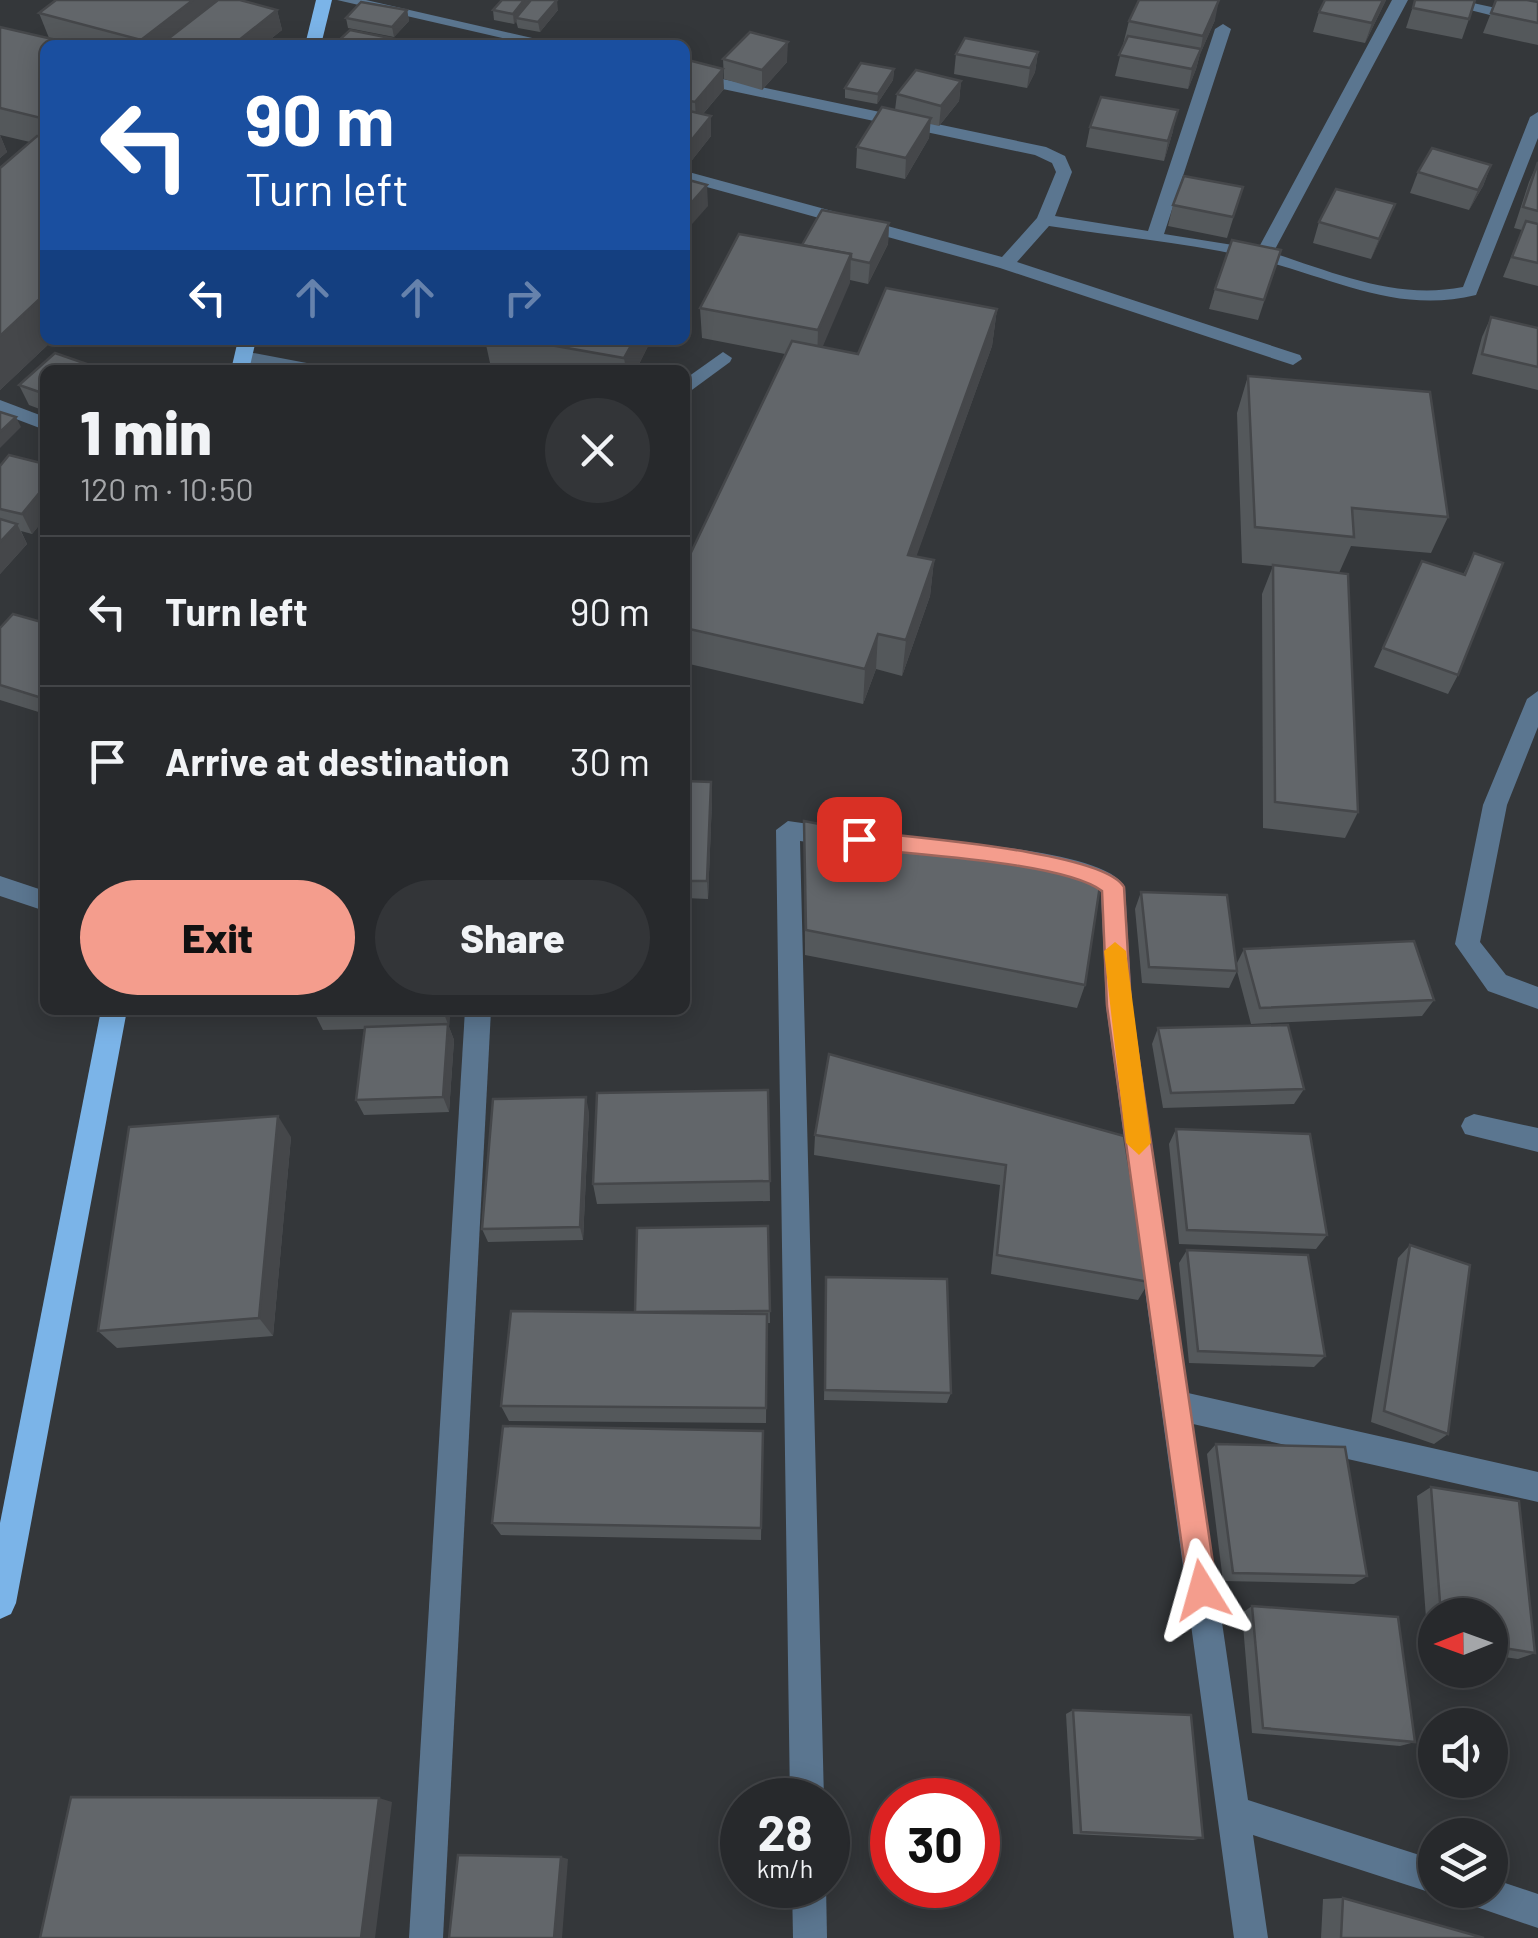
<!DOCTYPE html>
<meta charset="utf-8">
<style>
:root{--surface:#27292c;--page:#333538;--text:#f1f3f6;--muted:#a4a6a9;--line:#434548;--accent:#f49d8d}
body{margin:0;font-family:Barlow,sans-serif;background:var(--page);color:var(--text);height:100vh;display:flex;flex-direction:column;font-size:38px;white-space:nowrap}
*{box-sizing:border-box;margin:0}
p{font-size:32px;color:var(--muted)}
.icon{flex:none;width:55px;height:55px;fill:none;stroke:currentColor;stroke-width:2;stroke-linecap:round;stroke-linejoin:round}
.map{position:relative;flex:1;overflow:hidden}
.panel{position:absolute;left:40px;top:365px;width:650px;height:650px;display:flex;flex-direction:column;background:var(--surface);border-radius:15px;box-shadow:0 5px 25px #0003,0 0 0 2px var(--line)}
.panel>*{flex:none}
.hud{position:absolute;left:40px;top:40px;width:650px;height:305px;border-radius:15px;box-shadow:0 5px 25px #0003,0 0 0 2px var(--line);background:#1a4fa0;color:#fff;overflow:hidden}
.needle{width:65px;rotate:269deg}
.buttons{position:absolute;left:1418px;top:1598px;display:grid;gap:20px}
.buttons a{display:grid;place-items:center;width:90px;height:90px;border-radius:50%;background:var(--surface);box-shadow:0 5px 25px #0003,0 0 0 2px var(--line);font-size:50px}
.speed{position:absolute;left:720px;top:1778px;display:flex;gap:20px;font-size:50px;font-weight:700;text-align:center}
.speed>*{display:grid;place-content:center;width:130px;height:130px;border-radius:50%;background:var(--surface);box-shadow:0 5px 25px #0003,0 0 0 2px var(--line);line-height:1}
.speed small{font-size:25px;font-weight:400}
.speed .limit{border:15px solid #d22;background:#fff;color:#111}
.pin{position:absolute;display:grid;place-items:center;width:85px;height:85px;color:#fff;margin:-42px;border-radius:20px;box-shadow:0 5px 15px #0006}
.me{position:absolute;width:110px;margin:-55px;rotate:352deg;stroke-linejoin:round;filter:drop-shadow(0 0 8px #0008)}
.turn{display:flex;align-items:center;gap:35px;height:210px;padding:0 40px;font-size:45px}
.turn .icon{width:130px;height:130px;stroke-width:2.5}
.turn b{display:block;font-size:70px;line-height:85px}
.lanes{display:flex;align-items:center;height:95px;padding:0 40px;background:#0003;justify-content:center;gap:50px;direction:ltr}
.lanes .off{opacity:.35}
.round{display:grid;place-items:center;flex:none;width:105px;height:105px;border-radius:52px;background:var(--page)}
.summary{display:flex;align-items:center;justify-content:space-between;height:170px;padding:0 40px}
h1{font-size:60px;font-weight:800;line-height:75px}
.primary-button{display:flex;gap:20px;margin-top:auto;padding:20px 40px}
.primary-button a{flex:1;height:115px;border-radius:60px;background:var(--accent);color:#111;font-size:40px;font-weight:800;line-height:115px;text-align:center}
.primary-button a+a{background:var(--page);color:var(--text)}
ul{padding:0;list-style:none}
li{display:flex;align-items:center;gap:30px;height:150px;padding:0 40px;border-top:2px solid var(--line)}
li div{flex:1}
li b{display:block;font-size:38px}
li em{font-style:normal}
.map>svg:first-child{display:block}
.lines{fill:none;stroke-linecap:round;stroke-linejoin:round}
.minor{fill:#5b7690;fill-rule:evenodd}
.major{fill:#7bb4e8;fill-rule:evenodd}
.wall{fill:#54585b}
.shaded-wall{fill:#45474a}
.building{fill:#62666a;stroke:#45474a;stroke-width:2.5}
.route{fill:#f49d8d;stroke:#9f665c;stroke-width:2.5}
.slow{fill:#f59e0b}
</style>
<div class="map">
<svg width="1538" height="1938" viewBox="0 0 1538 1938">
<rect width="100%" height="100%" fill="#34373a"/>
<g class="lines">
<g class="minor">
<polygon points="337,0 366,0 563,45 533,45"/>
<path d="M1392 0H1408L1273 253C1335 273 1396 300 1463 287L1530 117 1538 112V138L1476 295C1398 314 1335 279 1261 260 1192 243 1119 237 1049 226L1017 262 1300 355 1302 359 1293 365 1000 268 685 181V171L1002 257 1037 218 1056 172 1052 163 1035 155 685 81V71L1046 147 1065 156 1072 172 1055 216 1148 231 1215 29 1223 24 1231 29 1164 234 1258 249Z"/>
<polygon points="1430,0 1459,0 1538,17 1538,27"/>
<polygon points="243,351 312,364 321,370 280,370 236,361 236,353"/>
<polygon points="723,352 732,358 730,362 685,395 685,379"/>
<polygon points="0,400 45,417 45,430 0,413"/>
<polygon points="1538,691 1538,727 1507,805 1480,942 1506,975 1538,987 1538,1009 1488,991 1455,944 1483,805 1527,699"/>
<polygon points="788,821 837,828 849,837 837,846 800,841 824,1800 790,1800 776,830"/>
<path d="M936 839C974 845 1108 853 1125 887L1132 1006 1188 1393 1538 1472V1502L1193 1424 1248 1800 1435 1860V1890H1445L1435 1894 1253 1835 1268 1938H1234L1106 1006 1101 892 1077 880 928 856 924 849Z"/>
<polygon points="0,876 45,891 45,911 0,896"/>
<polygon points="465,1010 491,1010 443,1938 409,1938"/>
<polygon points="1474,1114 1538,1128 1538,1152 1465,1134 1461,1126 1465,1118"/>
<polygon points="1490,1878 1538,1894 1538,1928 1462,1902 1457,1890 1490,1890"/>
<polygon points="792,1885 826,1885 827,1938 793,1938"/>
</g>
<g class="major">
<polygon points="316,0 332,0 321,45 305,45"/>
<polygon points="238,340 256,340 249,370 231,370"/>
<polygon points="101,1010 127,1010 16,1603 11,1614 0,1619 0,1523"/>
</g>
</g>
<g class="wall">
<polygon points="1386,0 1365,43 1313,32 1319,12"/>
<polygon points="1415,0 1469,19 1462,39 1406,28"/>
<polygon points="1496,0 1538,0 1538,45 1483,33"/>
<polygon points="277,10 282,30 263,45 45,45 45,340 53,340 0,390 0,167 30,142 0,135 7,152 0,158 0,27 49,38 39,13"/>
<polygon points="407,10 409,21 394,37 348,28 346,18"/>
<polygon points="493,10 558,10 540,32 518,28 516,21 514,24 494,20"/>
<polygon points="1215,20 1200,54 1196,69 1188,89 1115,76 1129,21"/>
<polygon points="1038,52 1035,72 1027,88 954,74 956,54"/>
<polygon points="723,59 787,62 762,90 724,79"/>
<polygon points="685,64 724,89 703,114 711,136 685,169"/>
<polygon points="894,69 893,80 877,104 845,98 845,88"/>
<polygon points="961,81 959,101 939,126 930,124 929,138 905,179 856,168 857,147 895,110 897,94"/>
<polygon points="1090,127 1173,131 1164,161 1086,147"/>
<polygon points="1538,162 1538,286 1503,277 1522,230 1514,228 1529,182"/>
<polygon points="1491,165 1483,186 1469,210 1410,193 1418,172"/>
<polygon points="1243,187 1227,238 1168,226 1173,205"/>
<polygon points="1395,204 1371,259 1313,243 1319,222"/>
<polygon points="889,223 888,244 868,284 850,280 822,347 858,354 997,309 992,346 916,556 934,560 930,596 902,676 876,669 863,704 685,663 685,565 785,354 702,338 700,308 802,245"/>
<polygon points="1281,250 1258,320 1209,309 1215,289"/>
<polygon points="1491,317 1538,328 1538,390 1472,374 1482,337"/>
<polygon points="177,340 200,340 195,345"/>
<polygon points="485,340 651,340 636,370 529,370 490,363"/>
<polygon points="45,370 45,411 29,405 19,385"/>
<polygon points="1248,376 1448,517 1431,553 1351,546 1339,573 1358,812 1345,838 1263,828 1262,594 1273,566 1242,563 1237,413"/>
<polygon points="45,464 45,518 32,534 21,531 27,544 0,574 0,466"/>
<polygon points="1474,553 1458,675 1448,694 1374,667 1422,561 1463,575"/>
<polygon points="45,623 45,714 0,700 0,628"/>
<polygon points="685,781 711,782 712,800 708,899 685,898"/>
<polygon points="804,821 1085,985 1077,1008 805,955"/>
<polygon points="1141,892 1236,965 1244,949 1434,1000 1422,1016 1251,1024 1237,971 1229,988 1142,983 1135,909"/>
<polygon points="450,1010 449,1027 454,1040 449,1112 364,1115 356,1100 365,1029 323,1030 315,1014"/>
<polygon points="1158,1028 1304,1089 1294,1104 1163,1108 1152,1044"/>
<polygon points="768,1090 770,1201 597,1204 593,1184"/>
<polygon points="589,1112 583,1240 488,1242 482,1229"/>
<polygon points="1176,1129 1327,1235 1316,1249 1179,1244 1169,1144"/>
<polygon points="815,1135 1124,1136 1149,1282 1138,1300 991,1274 1000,1185 814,1155"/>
<polygon points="291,1137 273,1336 117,1348 98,1331"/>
<polygon points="768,1226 770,1323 767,1323 766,1423 509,1421 501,1406 635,1312"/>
<polygon points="1410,1245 1448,1434 1434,1444 1371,1422 1398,1258"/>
<polygon points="1187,1250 1325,1356 1314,1367 1189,1363 1179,1263"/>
<polygon points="826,1277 951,1393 947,1403 824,1400"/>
<polygon points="763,1431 761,1540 501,1535 492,1523"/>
<polygon points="1216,1444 1367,1576 1354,1584 1223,1581 1207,1454"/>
<polygon points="1431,1487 1535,1653 1518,1659 1490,1655 1490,1615 1435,1615 1435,1646 1428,1645 1417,1496"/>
<polygon points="1252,1606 1415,1742 1400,1746 1252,1733 1242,1613"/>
<polygon points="1073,1710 1203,1838 1193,1840 1073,1834 1066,1714"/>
<polygon points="1343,1898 1484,1938 1321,1938 1323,1899"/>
</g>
<g class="shaded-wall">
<polygon points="193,0 219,0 182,45 143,45 141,40"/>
<polygon points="524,0 531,0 516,18 517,21 514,24 513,14"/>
<polygon points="557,0 558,10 540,32 538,22"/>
<polygon points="1219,0 1215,20 1200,54 1196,69 1188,89 1192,69 1200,52 1203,36"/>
<polygon points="1383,0 1386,0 1365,43 1372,23"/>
<polygon points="277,10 282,30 263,45 233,45"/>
<polygon points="407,10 409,21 394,37 392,27"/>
<polygon points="788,42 787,62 762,90 762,70"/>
<polygon points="1038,52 1035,72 1027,88 1030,68"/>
<polygon points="723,69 724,89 696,122 695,102"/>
<polygon points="894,69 893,80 877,104 878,94"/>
<polygon points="961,81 959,101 939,126 941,106"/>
<polygon points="1178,110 1173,131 1164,161 1168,141"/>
<polygon points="711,116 711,136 685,169 685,148"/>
<polygon points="931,118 929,138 905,179 906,158"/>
<polygon points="0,135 7,152 0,158"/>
<polygon points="1491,165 1483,186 1469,210 1478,190"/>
<polygon points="707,185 708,206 685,232 685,210"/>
<polygon points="1395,204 1387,225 1371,259 1379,239"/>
<polygon points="889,223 888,244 868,284 870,263"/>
<polygon points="851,254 850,283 817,360 818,330"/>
<polygon points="45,294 45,340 53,340 0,390 0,336"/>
<polygon points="997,309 992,346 904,591 908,555"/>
<polygon points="634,340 651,340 636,370 626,370 624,358"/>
<polygon points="16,417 21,427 0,448 0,432"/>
<polygon points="45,486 45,518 32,534 22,514"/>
<polygon points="17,524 27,544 0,574 0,542"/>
<polygon points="934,560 930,596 902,676 906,640"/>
<polygon points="878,634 876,669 863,704 865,669"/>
<polygon points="711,782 712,800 708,899 707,881"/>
<polygon points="443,1010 450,1010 449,1027 443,1011"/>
<polygon points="448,1024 454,1040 449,1112 443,1097"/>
<polygon points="586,1097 589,1112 583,1240 580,1227"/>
<polygon points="278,1116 291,1137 273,1336 259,1318"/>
<polygon points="379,1798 392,1802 375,1938 361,1938"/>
<polygon points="561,1857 568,1859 562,1938 554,1938"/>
</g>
<g class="building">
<polygon points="56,0 193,0 141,40 39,13"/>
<polygon points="218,0 240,0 277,10 233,45 160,45"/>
<polygon points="502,0 524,0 513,14 493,10"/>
<polygon points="531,0 557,0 538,22 516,18"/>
<polygon points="1139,0 1219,0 1203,36 1129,21"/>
<polygon points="1325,0 1383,0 1372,23 1319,12"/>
<polygon points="1415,0 1475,0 1469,19 1413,8"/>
<polygon points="1496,0 1527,0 1538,2 1538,23 1491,13"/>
<polygon points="361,2 407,10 392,27 346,18"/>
<polygon points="0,27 78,45 45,45 45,119 0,108"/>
<polygon points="350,30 400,40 395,45 335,44"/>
<polygon points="750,32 788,42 762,70 723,59"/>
<polygon points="1128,36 1201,49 1192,69 1119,55"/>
<polygon points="965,38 1038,52 1030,68 956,54"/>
<polygon points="688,60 723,69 695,102 685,100 685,64"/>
<polygon points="861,63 894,69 878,94 845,88"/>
<polygon points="916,70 961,81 941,106 897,94"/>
<polygon points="1101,97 1178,110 1168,141 1090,127"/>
<polygon points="882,107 931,118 906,158 857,147"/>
<polygon points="685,110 711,116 685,148"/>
<polygon points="37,136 45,138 45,294 0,336 0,168"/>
<polygon points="1432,148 1491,165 1478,190 1418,172"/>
<polygon points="1538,162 1538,211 1523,207"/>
<polygon points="1184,176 1243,187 1233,217 1173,205"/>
<polygon points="685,179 707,185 685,210"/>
<polygon points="1336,189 1395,204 1379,239 1319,222"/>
<polygon points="822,210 889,223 870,263 851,259 851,254 802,245"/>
<polygon points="1526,221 1538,224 1538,263 1512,257"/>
<polygon points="739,234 851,254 818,330 700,308"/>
<polygon points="1232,240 1281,250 1264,300 1215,289"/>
<polygon points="886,288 997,309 908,555 934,560 906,640 878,634 865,669 685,628 685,565 792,341 858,354"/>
<polygon points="1491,317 1538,328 1538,367 1482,354"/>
<polygon points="522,340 634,340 624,358"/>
<polygon points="55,353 104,370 45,370 45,394 19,385"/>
<polygon points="1248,376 1430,392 1448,517 1352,508 1354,537 1255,527"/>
<polygon points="0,412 16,417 0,432"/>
<polygon points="9,455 45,464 45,486 22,514 0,509 0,466"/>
<polygon points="0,519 17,524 0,542"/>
<polygon points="1474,553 1503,563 1458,675 1383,648 1422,561 1465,575"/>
<polygon points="1273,565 1348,574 1358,812 1275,802"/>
<polygon points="13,614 45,623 45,699 0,685 0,628"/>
<polygon points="685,781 711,782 707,881 685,881"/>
<polygon points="804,821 1101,879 1085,985 806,930"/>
<polygon points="1141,892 1227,895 1237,971 1149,967"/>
<polygon points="1414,941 1434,1000 1260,1008 1244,949"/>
<polygon points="315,1010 443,1010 315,1014"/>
<polygon points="448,1024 443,1097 356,1100 365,1027"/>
<polygon points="1288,1025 1304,1089 1171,1093 1158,1028"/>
<polygon points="829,1054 1124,1136 1149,1282 997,1255 1006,1165 815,1135"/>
<polygon points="768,1090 770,1181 593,1184 597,1093"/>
<polygon points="586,1097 580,1227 482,1229 493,1099"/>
<polygon points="278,1116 259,1318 98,1331 129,1127"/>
<polygon points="1176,1129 1310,1134 1327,1235 1187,1230"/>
<polygon points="768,1226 770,1311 635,1312 637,1228"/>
<polygon points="1410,1245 1470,1265 1448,1434 1384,1411"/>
<polygon points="1187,1250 1308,1255 1325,1356 1198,1351"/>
<polygon points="826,1277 947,1279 951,1393 825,1390"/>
<polygon points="511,1311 767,1314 766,1408 501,1406"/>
<polygon points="503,1426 763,1431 761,1528 492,1523"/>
<polygon points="1216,1444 1345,1447 1367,1576 1233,1573"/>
<polygon points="1431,1487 1519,1501 1535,1653 1490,1646 1490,1615 1441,1615"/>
<polygon points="1252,1606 1398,1617 1415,1742 1263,1728"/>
<polygon points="1073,1710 1191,1715 1203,1838 1081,1832"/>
<polygon points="71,1797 379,1798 361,1938 40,1938"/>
<polygon points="458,1855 561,1857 554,1938 449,1938"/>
<polygon points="1343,1898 1484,1938 1341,1938"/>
</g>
<path class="route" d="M859 831C906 837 1104 851 1124 887L1131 1006 1217 1590 1213 1600 1202 1604 1192 1600 1188 1590 1107 1006 1102 891C1064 862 913 855 859 848L848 839Z"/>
<polygon class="slow" points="1115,942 1126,951 1151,1143 1139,1155 1126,1143 1104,951"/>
</svg>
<div class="buttons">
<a><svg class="needle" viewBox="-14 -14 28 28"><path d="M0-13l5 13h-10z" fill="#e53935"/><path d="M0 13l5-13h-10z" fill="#a4a6a9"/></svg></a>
<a><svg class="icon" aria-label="sound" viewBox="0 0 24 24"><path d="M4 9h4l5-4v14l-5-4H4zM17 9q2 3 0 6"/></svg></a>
<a><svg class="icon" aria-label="layers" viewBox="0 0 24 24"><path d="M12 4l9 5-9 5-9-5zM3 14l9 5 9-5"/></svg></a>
</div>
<div class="speed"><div>28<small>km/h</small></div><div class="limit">30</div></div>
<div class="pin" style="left:859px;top:839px;background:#d93025"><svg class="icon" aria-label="arrive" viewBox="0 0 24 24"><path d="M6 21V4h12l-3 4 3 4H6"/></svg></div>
<svg class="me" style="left:1202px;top:1590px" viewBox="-20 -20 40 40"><path d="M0-17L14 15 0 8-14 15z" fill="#f49d8d" stroke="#fff" stroke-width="4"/></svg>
<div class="hud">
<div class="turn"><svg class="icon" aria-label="left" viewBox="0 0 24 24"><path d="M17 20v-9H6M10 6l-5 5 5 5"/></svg><div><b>90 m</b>Turn left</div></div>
<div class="lanes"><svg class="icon" aria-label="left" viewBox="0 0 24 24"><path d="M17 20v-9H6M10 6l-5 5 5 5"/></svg><svg class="icon off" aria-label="ahead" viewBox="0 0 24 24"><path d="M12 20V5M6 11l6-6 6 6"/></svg><svg class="icon off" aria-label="ahead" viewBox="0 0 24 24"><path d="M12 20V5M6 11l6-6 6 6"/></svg><svg class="icon off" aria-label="right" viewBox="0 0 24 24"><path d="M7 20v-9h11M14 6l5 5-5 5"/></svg></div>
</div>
<section class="panel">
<div class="summary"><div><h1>1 min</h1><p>120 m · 10:50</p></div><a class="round"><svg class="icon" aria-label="close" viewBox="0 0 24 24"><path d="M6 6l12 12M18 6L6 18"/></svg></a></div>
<ul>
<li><svg class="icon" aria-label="left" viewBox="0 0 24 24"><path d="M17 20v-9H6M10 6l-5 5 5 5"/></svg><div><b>Turn left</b></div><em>90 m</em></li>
<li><svg class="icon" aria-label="arrive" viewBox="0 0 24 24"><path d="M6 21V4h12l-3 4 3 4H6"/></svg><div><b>Arrive at destination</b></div><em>30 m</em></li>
</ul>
<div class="primary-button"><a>Exit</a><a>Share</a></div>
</section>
</div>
